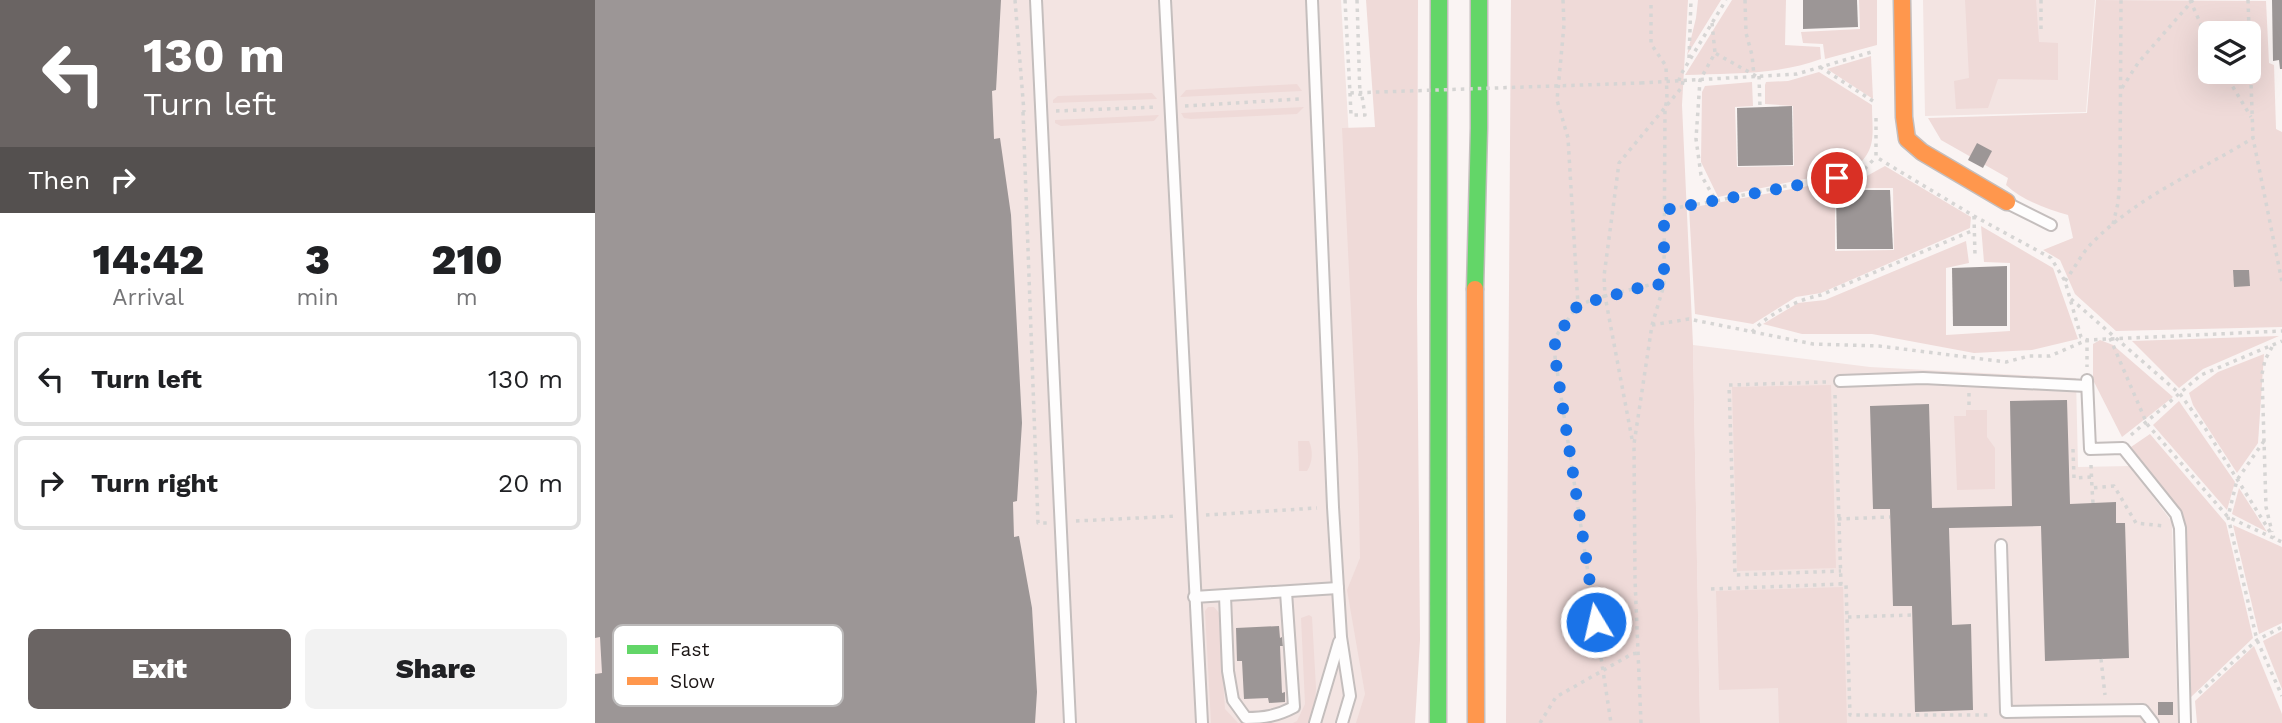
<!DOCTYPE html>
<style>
:root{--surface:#fff;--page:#f2f2f2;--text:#202124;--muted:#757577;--line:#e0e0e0;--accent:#6a6463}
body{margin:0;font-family:"Work Sans",sans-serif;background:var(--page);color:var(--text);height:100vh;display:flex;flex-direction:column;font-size:26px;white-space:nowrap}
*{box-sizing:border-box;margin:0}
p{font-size:23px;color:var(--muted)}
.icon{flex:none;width:38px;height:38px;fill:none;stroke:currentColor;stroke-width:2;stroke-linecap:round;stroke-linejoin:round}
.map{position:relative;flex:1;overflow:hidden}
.drawer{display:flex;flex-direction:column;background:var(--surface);width:595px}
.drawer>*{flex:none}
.banner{background:#6a6463;color:#fff;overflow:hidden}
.controls{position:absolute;left:1603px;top:21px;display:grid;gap:14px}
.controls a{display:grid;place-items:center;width:63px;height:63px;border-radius:10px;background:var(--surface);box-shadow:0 7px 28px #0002;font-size:35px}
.pin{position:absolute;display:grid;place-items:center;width:60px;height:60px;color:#fff;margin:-30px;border:4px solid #fff;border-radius:50%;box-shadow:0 2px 7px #0007}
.me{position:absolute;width:77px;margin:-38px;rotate:351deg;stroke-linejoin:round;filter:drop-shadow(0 0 5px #0008)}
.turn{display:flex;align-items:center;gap:24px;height:147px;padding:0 28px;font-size:32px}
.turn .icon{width:91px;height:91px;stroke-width:2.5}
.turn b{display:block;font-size:49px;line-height:60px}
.then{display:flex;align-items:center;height:66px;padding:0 28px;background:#0003;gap:14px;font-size:26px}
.eta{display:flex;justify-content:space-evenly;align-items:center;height:119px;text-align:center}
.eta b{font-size:42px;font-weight:800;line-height:49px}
.button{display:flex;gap:14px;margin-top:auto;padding:14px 28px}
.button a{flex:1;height:80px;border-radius:10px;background:var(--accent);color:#fff;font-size:28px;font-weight:800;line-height:80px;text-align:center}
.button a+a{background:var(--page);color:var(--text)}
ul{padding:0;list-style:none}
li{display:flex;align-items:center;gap:21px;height:94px;margin:0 14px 10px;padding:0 14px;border:4px solid var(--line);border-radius:10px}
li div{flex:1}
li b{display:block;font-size:26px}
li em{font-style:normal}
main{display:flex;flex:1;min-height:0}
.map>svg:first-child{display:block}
.built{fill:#f3e4e2}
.green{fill:#efdad8;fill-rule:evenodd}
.building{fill:#9c9696}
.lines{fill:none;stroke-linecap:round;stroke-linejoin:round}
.lane-casing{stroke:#c4bebd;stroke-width:14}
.fast-casing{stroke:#c4bebd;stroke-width:19}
.slow-casing{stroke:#c4bebd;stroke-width:19}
.path{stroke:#d6d5d4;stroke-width:3.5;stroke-dasharray:3.5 5;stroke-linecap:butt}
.lane{stroke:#fefdfd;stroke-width:10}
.fast{stroke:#63d668;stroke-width:16}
.slow{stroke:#ff974d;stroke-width:16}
.path-bridge{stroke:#d6d5d4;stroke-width:3.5;stroke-dasharray:3.5 5;stroke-linecap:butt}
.route{stroke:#1a73e8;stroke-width:12;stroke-dasharray:0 21.6}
.key{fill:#fff;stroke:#bbb9b9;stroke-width:2}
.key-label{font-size:19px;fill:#1c1615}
</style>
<main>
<section class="drawer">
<div class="banner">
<div class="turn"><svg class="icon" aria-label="left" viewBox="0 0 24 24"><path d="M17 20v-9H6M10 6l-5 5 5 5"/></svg><div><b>130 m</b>Turn left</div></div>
<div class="then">Then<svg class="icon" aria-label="right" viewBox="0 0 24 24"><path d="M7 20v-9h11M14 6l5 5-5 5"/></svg></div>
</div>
<div class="eta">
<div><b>14:42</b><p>Arrival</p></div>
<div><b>3</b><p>min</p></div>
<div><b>210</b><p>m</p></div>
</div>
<ul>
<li><svg class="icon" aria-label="left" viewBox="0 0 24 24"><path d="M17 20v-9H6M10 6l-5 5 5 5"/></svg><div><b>Turn left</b></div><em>130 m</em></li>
<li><svg class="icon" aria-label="right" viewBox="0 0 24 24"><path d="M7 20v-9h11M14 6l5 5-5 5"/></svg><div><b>Turn right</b></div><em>20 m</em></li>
</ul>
<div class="button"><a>Exit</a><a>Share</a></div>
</section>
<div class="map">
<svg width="1687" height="723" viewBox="0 0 1687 723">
<rect width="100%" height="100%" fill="#faf4f3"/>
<g class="built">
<polygon points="0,0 746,0 788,723 0,723"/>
<polygon points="1328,0 1500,0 1491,112 1330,116"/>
<polygon points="1098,345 1275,367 1481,378 1483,467 1535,466 1577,522 1583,723 1105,723"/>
</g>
<g class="green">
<polygon points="771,0 823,0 822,302 825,640 820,723 761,723 770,694 752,590 765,558 763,455 747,128 780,127"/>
<polygon points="916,0 1093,0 1087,105 1098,345 1105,723 911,723"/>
<polygon points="1103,0 1126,0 1092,55 1101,18"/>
<path d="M1137 0H1191L1190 45 1225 47 1226 59C1184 75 1135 73 1090 75Z"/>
<polygon points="1264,0 1282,0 1282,45 1230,59 1228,44 1208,43 1206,32 1265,29"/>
<polygon points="1370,0 1441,0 1444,42 1463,43 1463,80 1403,79 1393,108 1361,109 1359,81 1374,78"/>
<path d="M1501 0 1671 1 1674 63 1679 65 1681 129 1687 132V327L1521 331 1480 294 1465 260 1448 250 1478 238 1473 215C1453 210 1427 200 1411 185L1413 178 1346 140 1333 118 1492 113ZM1615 33H1654V72H1615Z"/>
<polygon points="1276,56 1278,99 1232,69"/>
<path d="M1224 72 1277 105C1277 134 1283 150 1258 169L1123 197 1106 162 1107 92 1110 86 1157 82 1158 106 1140 107 1142 167 1199 166 1198 106 1170 104V85L1171 82 1193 81Z"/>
<polygon points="702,84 707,91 585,97 591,90"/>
<polygon points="557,93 562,99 458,103 458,100 463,96"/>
<polygon points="709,107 702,114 596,119 589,118 586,113"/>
<polygon points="564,115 559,121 466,126 460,123 460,120"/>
<polygon points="1290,166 1376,217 1375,228 1226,293 1201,297 1158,324 1100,314 1094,208 1257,178 1257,189 1240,190 1240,251 1299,250 1298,188 1270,188 1270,177"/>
<polygon points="1386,226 1458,268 1483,339 1437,350 1379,353 1277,334 1207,334 1168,324 1203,303 1230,300 1371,241 1374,263 1351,268 1351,335 1415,331 1415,263 1389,262"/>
<polygon points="1684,336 1608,369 1584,388 1537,341"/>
<polygon points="1505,340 1518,345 1578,397 1527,437 1498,380 1498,344"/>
<polygon points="1669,354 1663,443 1642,473 1598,405 1594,393 1623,372"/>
<polygon points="1236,385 1241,568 1142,571 1137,387"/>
<polygon points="1584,401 1640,482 1632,510 1558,425"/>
<polygon points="1371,410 1392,410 1392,437 1400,448 1400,489 1362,490 1359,416 1371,416"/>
<polygon points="1555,434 1631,523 1658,638 1596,697 1589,517 1536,447"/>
<path d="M703 441H714C718 450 718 462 712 471H704Z"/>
<polygon points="1644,488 1672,532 1637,514"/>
<polygon points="1638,525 1687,547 1687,623 1664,634"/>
<polygon points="1248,587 1252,723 1184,723 1183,688 1124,690 1121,591"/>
<polygon points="613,607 619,607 624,613 630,709 643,723 616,723 610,611"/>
<polygon points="714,615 717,617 721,688 720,703 713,723 698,723 702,721 710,704 706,618"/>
<polygon points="1687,631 1687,689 1668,641"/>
<polygon points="1659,646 1687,714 1687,723 1602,723 1600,701"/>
</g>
<g class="building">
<polygon points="0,0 406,0 401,90 397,91 399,139 405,138 416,215 427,423 422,501 418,502 419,537 424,536 437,608 442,692 440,723 0,723 0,674 7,673 5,637 0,638"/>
<polygon points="1208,0 1262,0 1263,27 1208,29"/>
<polygon points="1677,0 1687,0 1687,69 1685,69 1684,60 1678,61"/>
<polygon points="1197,106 1198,165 1143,166 1142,108"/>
<polygon points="1382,143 1397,151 1388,168 1373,160"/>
<polygon points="1241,190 1295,190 1298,249 1242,249"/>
<polygon points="1412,266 1412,326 1358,326 1357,268"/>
<polygon points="1638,270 1654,270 1655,286 1639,287"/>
<polygon points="1472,400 1475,504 1521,502 1521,523 1530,523 1534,658 1450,661 1446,526 1354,528 1357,625 1376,624 1378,710 1320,712 1317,606 1298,606 1295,509 1278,509 1275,406 1334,404 1337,508 1417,506 1415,401"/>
<polygon points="684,626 685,638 687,637 688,646 685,646 687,693 690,692 690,702 674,703 673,698 649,699 647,661 642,661 641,628"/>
<rect x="1563" y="702" width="15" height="13"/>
</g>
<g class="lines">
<g class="lane-casing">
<g id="lane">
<polyline points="441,0 475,723"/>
<polyline points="570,0 607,723"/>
<polyline points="717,0 738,507 746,637 755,696 747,723"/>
<polyline points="1414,204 1456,225"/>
<polyline points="1492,380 1495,449 1528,448 1581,514 1585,528 1590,723"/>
<polyline points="1245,381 1328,378 1492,386"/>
<polyline points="1406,545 1411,712 1548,710 1558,723"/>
<path d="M630 596 633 671 638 700 651 718C669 718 682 716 699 707L691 592"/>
<polyline points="599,597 743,588"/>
<polyline points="720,723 744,642"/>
</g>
</g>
<g class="fast-casing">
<g id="fast">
<polyline points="880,289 884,128 884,0"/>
<polyline points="843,723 844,0"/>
</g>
</g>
<g class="slow-casing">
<g id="slow">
<polyline points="1307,0 1309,117 1312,139 1327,152 1412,202"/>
<polyline points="880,289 881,723"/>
</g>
</g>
<g class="path">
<polyline points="420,0 429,112"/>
<polyline points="762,0 765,96"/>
<polyline points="968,0 969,25 962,100 973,138 983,305 959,339 960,357 1016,723"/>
<polyline points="1150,0 1151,33 1157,55 1159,76"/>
<polyline points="1595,0 1615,45"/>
<polyline points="1653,0 1658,138 1687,282"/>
<polyline points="1117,23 1120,53"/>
<polyline points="1446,29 1446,0"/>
<polyline points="1094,58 1096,0"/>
<polyline points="1225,67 1281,103"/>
<polyline points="1629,72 1656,117"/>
<polyline points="1161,76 1120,53 1105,80 1101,139 1106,175 1121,201 1214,181 1264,175 1280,158"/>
<polyline points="1164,76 1165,108"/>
<polyline points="1084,81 1085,76 1131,0"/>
<polyline points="1046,83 1202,74 1280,51"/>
<polyline points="1527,88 1543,63 1598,0"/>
<polyline points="755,93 756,115 770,115 767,96"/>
<polyline points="590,106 705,99"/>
<polyline points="461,111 562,107"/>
<polyline points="428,112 443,523 453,523"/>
<polyline points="1281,118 1281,157 1379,216 1456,258 1470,281 1486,337 1492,340 1687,331"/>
<polyline points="1264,190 1264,175"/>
<polyline points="1068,210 1121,201"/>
<polyline points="1379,216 1380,256"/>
<polyline points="1518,224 1523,203 1525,179 1526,0"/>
<path d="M1470 281C1479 269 1486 255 1495 245 1541 197 1603 172 1658 138"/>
<polyline points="1476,299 1585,394 1610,428 1679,538"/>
<polyline points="983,305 1010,296 1009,276 1024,163 1087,87 1088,81"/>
<polyline points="1057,325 1094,319 1218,344 1284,346 1411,362 1434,356 1455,356 1492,340 1492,367"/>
<path d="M1157 332C1174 313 1202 300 1226 295L1379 230"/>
<polyline points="1515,338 1552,424 1633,517 1687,542"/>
<polyline points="1677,347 1670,360 1667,374 1671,507 1677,532"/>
<polyline points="1231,382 1134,385 1140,575 1246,571"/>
<polyline points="1374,393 1374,410"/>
<polyline points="1240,395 1246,584 1251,584 1255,715 1396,715"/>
<polyline points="1536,435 1606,375 1687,341"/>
<polyline points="1037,439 1010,296 1058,284 1069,285"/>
<polyline points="1669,441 1642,480 1633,517 1662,640 1687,696"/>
<polyline points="1478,449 1479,478 1496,477"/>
<polyline points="1496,465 1497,488"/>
<polyline points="1498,503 1497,488 1519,486 1541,523 1569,526"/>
<polyline points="611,515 722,508"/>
<polyline points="1243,519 1295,517"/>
<polyline points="481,521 582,516"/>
<polyline points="1116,589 1246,584"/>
<polyline points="1253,617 1317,615"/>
<polyline points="1506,659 1510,695"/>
<polyline points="1604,693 1662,640 1687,627"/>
<polyline points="945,723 961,697 1037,654 1043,653"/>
<polyline points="1046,723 1040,580 1039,444 1057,325 1069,285 1070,109 1072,99 1071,66 1056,44 1056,0"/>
</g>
<use href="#lane" class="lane"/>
<use href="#fast" class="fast"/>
<use href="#slow" class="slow"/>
<polyline class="path-bridge" points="750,0 755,93 1046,83"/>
</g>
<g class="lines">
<polyline class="route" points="1001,622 960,357 960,340 983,305 1058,284 1069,285 1069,210 1242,178"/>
</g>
<rect x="18" y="625" width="230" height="81" rx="10" class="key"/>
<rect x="32" y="645" width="31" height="9" fill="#63d668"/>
<rect x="32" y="677" width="31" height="8" fill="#ff974d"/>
<g class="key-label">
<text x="75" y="656">Fast</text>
<text x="75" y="688">Slow</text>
</g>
</svg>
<div class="controls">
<a><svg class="icon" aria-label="layers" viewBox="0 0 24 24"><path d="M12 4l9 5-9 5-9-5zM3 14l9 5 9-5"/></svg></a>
</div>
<div class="pin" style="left:1242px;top:178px;background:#d93025"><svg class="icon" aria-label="arrive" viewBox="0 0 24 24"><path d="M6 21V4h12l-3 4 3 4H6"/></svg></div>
<svg class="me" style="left:1001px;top:622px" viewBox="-20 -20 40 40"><circle r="17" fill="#1a73e8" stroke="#fff" stroke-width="3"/><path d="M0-11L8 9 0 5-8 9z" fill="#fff"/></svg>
</div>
</main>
